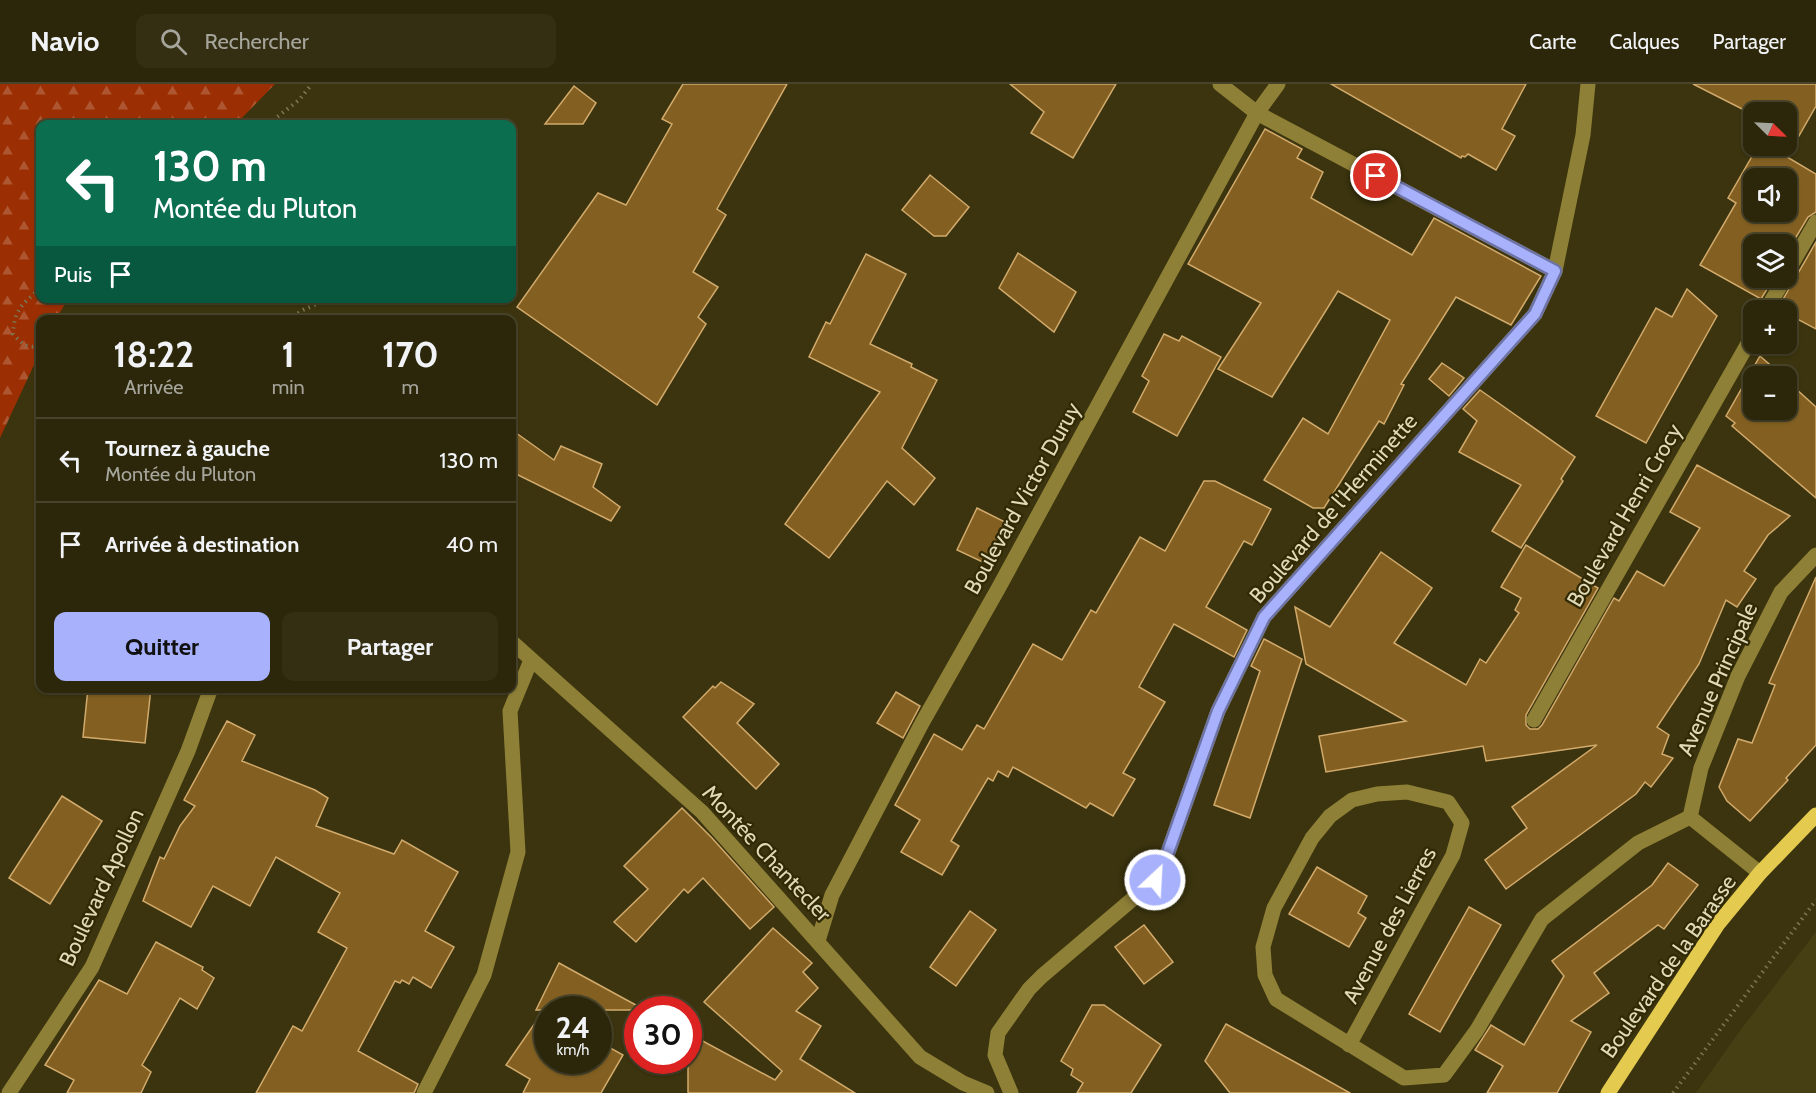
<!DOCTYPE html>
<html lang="fr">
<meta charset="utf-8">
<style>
:root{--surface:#2c270a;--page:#342f13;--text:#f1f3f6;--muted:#a6a59c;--line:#48442b;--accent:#a7b1fc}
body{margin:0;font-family:Cabin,sans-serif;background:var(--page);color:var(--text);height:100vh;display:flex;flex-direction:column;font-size:22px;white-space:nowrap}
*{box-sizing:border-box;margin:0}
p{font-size:20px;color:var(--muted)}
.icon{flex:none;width:33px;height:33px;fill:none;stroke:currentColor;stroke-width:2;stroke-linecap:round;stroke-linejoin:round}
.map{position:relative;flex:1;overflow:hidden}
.drawer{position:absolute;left:36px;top:231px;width:480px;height:378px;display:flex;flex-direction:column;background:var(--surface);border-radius:12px;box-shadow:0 2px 4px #0004,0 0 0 2px var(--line)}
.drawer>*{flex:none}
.hud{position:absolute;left:36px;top:36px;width:480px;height:183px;border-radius:12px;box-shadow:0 2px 4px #0004,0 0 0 2px var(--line);background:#0b6e4f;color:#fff;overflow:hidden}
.needle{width:39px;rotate:114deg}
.tools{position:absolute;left:1743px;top:18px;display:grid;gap:12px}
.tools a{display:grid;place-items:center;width:54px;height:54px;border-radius:12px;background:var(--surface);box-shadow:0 2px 4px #0004,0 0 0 2px var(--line);font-size:30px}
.speed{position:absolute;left:534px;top:912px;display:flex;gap:12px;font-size:30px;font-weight:700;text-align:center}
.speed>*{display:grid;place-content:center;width:78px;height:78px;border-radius:50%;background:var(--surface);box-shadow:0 2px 4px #0004,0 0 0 2px var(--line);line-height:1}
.speed small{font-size:15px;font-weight:400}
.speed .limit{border:9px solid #d22;background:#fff;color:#111}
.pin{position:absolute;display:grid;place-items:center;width:51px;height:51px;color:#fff;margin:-26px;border:3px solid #fff;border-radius:50%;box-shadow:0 2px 6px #0007}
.me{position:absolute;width:66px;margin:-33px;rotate:25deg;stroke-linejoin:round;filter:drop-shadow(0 0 4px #0008)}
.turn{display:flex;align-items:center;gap:21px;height:126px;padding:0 18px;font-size:27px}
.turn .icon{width:78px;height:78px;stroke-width:2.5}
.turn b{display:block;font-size:42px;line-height:51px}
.then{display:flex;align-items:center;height:57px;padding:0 18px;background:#0003;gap:12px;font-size:22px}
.eta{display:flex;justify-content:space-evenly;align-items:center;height:102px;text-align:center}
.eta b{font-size:36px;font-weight:700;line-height:42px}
.button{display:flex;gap:12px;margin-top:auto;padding:12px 18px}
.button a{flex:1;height:69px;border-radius:12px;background:var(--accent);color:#111;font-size:24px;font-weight:700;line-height:69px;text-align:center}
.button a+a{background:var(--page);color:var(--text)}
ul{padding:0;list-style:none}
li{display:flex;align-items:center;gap:18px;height:84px;padding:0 18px;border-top:2px solid var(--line)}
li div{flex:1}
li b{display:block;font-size:22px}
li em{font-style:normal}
header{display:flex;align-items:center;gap:36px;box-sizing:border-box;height:84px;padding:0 30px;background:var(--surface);border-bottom:2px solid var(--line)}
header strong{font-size:28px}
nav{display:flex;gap:33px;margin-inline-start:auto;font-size:21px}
.search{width:420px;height:54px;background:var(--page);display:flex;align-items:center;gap:15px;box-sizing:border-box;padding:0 21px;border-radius:12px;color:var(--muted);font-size:22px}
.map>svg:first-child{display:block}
.built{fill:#473f14}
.forest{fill:url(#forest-firs)}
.building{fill:#836022;stroke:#d2aa6c;stroke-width:1.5;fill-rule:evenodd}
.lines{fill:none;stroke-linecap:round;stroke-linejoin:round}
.path{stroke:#7d7651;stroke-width:4;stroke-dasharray:1.5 4.5;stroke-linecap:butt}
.minor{stroke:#8f8037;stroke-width:15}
.major{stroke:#e4cb50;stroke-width:15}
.route-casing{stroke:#6d73a4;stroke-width:15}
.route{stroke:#a7b1fc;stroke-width:10}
.labels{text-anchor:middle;stroke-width:4.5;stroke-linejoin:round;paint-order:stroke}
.street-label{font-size:22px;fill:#e0d9b7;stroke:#312903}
</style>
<header>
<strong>Navio</strong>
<div class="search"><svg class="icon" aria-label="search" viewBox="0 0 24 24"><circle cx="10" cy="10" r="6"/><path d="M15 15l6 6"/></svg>Rechercher</div>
<nav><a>Carte</a><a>Calques</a><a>Partager</a></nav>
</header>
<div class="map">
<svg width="1816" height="1009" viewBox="0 0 1816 1009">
<defs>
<pattern id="forest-firs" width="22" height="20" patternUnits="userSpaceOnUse" patternTransform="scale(1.5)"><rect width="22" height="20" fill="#9b2f03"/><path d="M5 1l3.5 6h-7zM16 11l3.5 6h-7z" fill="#ad5631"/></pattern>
</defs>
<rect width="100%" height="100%" fill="#3b340e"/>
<polygon class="built" points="1816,848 1816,1009 1696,1009 1739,948"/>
<polygon class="forest" points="0,0 275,0 236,40 40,40 40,214 68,215 56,235 40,236 40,268 0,354"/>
<g class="building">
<polygon points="683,0 787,0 717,125 726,131 693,188 718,203 698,233 706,240 657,321 517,223 598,109 626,121 672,40 662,35"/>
<polygon points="1010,0 1116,0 1073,74 1031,49 1044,28"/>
<polygon points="1331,0 1526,0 1502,45 1515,52 1496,86 1468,70 1465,73 1462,72 1461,74"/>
<path d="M1693 0H1816V22L1787 73 1816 90V128L1808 133 1786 170V160H1754V194H1774L1761 215 1700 181 1736 119 1728 114 1758 62H1786V28H1754V31ZM1754 94H1786V128H1754Z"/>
<polygon points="574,2 596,19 583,40 545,40"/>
<polygon points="1265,45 1302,65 1297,74 1323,88 1311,114 1412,171 1434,134 1541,192 1511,241 1456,213 1401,300 1404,301 1384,340 1379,337 1324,424 1313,424 1264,396 1303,334 1328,350 1390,236 1338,207 1272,313 1218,285 1261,219 1188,180"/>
<polygon points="930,91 969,123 946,152 934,152 902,126"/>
<polygon points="1816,158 1816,245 1786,229 1786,226 1778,224"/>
<polygon points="1018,169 1076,208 1054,248 999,204"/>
<polygon points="866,170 906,190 870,260 912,280 911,283 937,296 902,364 935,394 914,421 887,397 829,474 785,440 880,308 809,273 826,238 830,240"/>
<polygon points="1687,205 1717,232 1646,359 1596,332 1656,224 1672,233"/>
<polygon points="1164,250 1179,257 1182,252 1221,273 1177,352 1133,328 1149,297 1142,292"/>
<polygon points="1760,272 1783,292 1754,292 1754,326 1786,326 1786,296 1816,323 1816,414 1732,342 1735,339 1726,332"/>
<polygon points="1442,279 1464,294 1449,312 1429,295"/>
<polygon points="1480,306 1575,373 1561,395 1563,397 1521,464 1492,447 1521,401 1459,368 1477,337 1463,325"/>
<polygon points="512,346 554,376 561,362 602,380 593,403 620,423 611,437 512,388"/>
<polygon points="1697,381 1790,432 1768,451 1744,487 1756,495 1737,523 1726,516 1699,580 1657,643 1669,651 1662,670 1673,674 1651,703 1645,698 1636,710 1506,805 1485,776 1527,744 1512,723 1597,661 1486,677 1483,662 1326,688 1319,652 1406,637 1306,580 1295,523 1330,543 1381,468 1432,504 1394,559 1466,601 1480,575 1486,579 1519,529 1515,526 1521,514 1501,503 1526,461 1598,504 1526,631 1526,641 1530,645 1538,645 1542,641 1614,514 1619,517 1637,487 1664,502 1700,444 1670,428"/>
<polygon points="1204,397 1215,397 1271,425 1252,461 1244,457 1206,523 1247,546 1234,573 1174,540 1139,603 1165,618 1123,689 1135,695 1113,732 1090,719 1086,724 1013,683 1008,693 998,687 993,697 988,694 951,757 959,762 942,791 901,768 920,736 895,721 934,650 962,666 977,641 984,645 1033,560 1062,576 1091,526 1096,529 1140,453 1165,467"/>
<polygon points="977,424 1009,440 989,481 957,466"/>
<polygon points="1816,493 1816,661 1786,694 1788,696 1750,737 1727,717 1719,703 1738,655 1752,659 1775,601 1769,599"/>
<polygon points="1264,555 1302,575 1250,734 1214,721 1260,587 1251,582"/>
<polygon points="721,598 754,620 737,639 779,680 756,705 683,633 713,602 715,604"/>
<polygon points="88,604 151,604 145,659 83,653"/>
<polygon points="896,608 920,622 903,654 877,639"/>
<polygon points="227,637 255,651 242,677 315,706 328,714 316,742 394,770 402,756 458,788 425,847 454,863 431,904 413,893 409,900 402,896 400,899 395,897 358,967 418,1000 414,1009 256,1009 293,942 302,947 347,864 318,848 340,809 276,773 250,822 213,802 191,843 143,817 160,773 164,775 180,742 195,722 184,716"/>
<polygon points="62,712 102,737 50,820 9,794"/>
<polygon points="682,724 712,754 774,823 750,845 703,794 688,809 684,805 636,858 614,838 648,805 624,782"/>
<polygon points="1668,779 1698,801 1664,845 1658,841 1594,889 1609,909 1571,937 1591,948 1557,1009 1487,1009 1503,982 1475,966 1491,941 1524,961 1564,892 1552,877 1652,801"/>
<polygon points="1317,783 1367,812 1358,829 1366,834 1349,863 1289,830"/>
<polygon points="1469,823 1501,841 1440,948 1409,930"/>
<polygon points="970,827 996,846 956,902 930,883"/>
<polygon points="1144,841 1173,878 1144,900 1115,863"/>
<polygon points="773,844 812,879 803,888 818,904 796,927 821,942 800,975 855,1009 688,1009 688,949 775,996 782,987 704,918"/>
<polygon points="156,858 203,883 202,886 214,894 197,925 180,914 142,981 151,988 141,1009 67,1009 74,996 45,981 99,896 127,910"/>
<polygon points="559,879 579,890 645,926 536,926"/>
<polygon points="1092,921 1104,921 1161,961 1131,1009 1077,1009 1083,999 1071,991 1073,985 1061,977"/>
<polygon points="544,926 548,927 548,976 598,976 598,957 623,971 601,1009 523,1009 530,995 506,981"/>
<polygon points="1226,940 1302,982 1350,1009 1230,1009 1205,977"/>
</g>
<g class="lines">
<g class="path">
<polyline points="268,40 299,16 312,0"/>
<path d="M40 205C23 219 14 226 13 250 21 259 28 266 40 261"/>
<polyline points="97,236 108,233 130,236"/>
<polyline points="288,236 303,226 331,214"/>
<polyline points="1673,1009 1816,816"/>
</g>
<g class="minor">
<polyline points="1220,0 1257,29 1555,187"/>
<polyline points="1786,190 1816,138"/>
<polyline points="1766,226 1785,194"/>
<polyline points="512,558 702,728 920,973 963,999 987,1009"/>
<polyline points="1534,636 1754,249"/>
<polyline points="1760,789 1690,733 1701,684 1738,592 1781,508 1816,471"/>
<polyline points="818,857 832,811 922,639 998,505 1257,29 1278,0"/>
<polyline points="1349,961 1453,771 1462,739 1448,718 1407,708 1377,710 1352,716 1330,732 1312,754 1274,824 1263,863 1265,891 1276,915 1404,994 1444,991 1477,946 1542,835 1638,759 1690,733"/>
<polyline points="9,1009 92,883 188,667 211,604"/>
<polyline points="424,1009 484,891 518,768 510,627 531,576"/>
<polyline points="1011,1009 995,971 998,949 1029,905 1042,892 1155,796 1161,788 1218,627 1264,533 1535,230 1555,187 1583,51 1588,0"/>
</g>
<polyline class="major" points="1608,1009 1718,840 1760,789 1816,731"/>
</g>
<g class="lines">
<g class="route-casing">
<polyline id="route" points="1155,796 1161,788 1218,627 1264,533 1535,230 1555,187 1376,92"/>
</g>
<use href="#route" class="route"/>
</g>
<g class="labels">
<g class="street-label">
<text transform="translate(1022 414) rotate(-61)" y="8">Boulevard Victor Duruy</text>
<text transform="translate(1333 424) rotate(-49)" y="8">Boulevard de l'Herminette</text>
<text transform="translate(1624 431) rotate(-60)" y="8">Boulevard Henri Crocy</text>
<text transform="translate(1717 595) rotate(-66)" y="8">Avenue Principale</text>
<text transform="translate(767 769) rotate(47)" y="8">Montée Chantecler</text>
<text transform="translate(101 803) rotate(-65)" y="8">Boulevard Apollon</text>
<text transform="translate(1389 841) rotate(-62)" y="8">Avenue des Lierres</text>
<text transform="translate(1668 882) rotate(-55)" y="8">Boulevard de la Barasse</text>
</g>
</g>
</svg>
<div class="tools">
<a><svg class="needle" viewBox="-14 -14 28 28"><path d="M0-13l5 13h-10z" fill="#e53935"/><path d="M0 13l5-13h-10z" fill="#a6a59c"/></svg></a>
<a><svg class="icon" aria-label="sound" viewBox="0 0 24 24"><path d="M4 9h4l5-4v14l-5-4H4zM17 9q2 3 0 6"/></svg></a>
<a><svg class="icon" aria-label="layers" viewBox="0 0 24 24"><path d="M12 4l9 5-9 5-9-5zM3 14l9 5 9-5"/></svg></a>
<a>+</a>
<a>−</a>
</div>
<div class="speed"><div>24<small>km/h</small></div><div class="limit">30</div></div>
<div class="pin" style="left:1376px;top:92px;background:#d93025"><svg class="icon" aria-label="arrive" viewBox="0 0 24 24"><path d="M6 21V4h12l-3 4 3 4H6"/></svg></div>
<svg class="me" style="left:1155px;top:796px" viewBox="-20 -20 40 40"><circle r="17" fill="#a7b1fc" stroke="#fff" stroke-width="3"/><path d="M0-11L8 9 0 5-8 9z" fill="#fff"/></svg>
<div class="hud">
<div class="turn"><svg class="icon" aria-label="left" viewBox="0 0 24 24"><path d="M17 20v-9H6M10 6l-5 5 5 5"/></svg><div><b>130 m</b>Montée du Pluton</div></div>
<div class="then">Puis<svg class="icon" aria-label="arrive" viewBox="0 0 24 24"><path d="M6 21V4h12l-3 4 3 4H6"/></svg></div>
</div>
<section class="drawer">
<div class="eta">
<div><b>18:22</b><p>Arrivée</p></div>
<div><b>1</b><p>min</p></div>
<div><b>170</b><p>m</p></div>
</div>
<ul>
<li><svg class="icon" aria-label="left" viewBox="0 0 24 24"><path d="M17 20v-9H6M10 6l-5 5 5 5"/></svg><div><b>Tournez à gauche</b><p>Montée du Pluton</p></div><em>130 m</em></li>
<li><svg class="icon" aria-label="arrive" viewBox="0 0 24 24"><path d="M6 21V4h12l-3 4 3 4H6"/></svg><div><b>Arrivée à destination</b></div><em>40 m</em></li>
</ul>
<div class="button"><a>Quitter</a><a>Partager</a></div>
</section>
</div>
